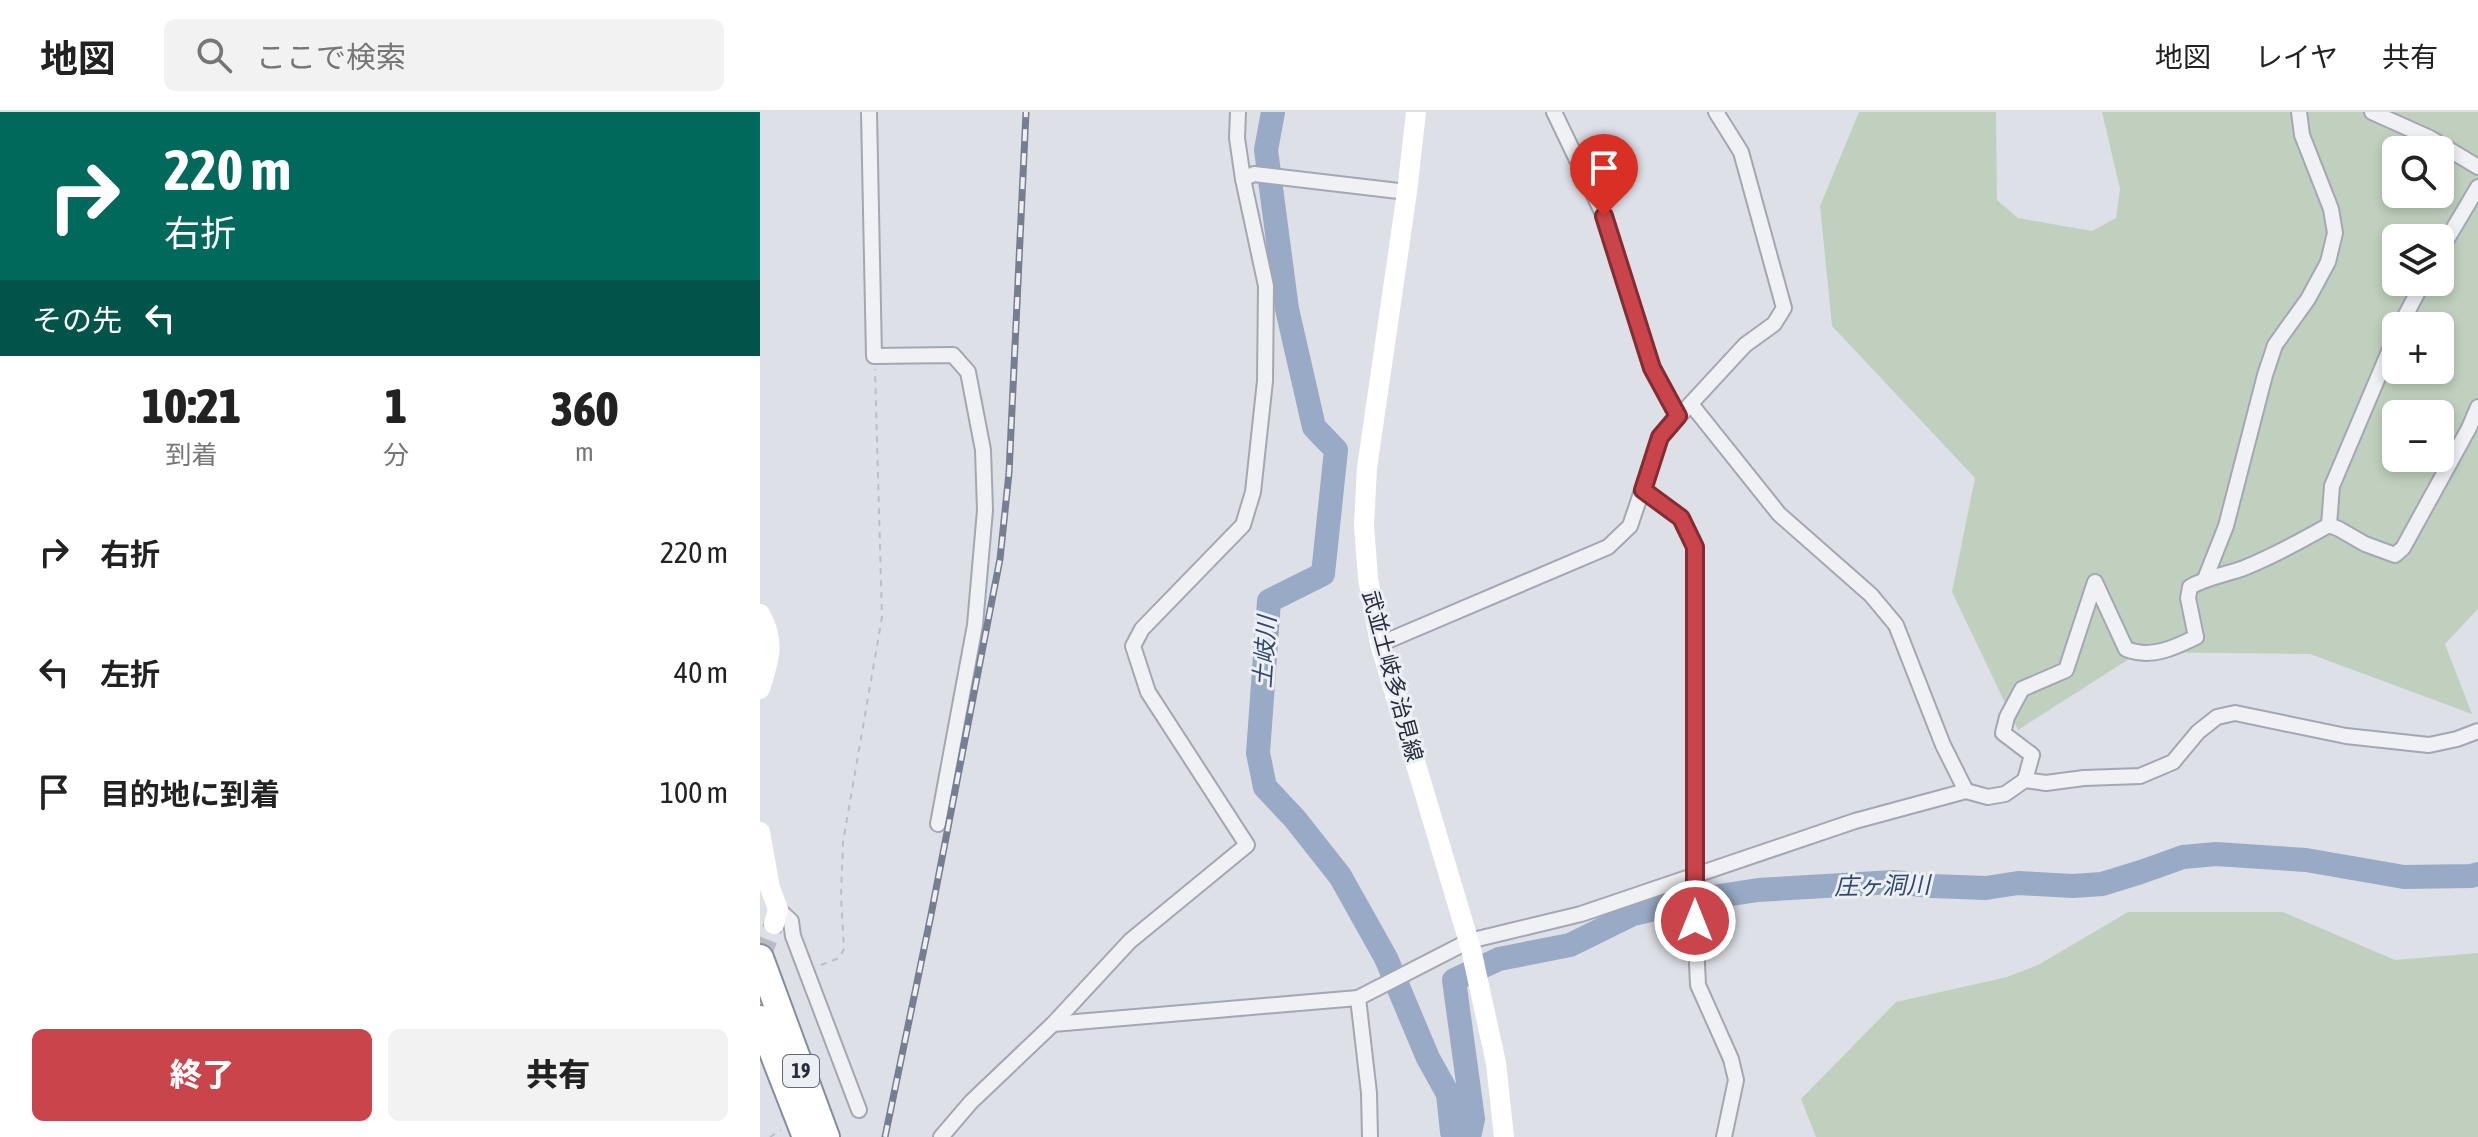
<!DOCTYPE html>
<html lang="ja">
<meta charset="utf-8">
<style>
:root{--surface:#fff;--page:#f2f2f2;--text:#222;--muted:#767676;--line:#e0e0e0;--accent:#ca444b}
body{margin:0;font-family:"Asap Condensed","Noto Sans JP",sans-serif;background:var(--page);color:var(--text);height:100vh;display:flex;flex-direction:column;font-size:30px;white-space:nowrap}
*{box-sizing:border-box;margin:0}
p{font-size:26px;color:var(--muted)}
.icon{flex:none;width:44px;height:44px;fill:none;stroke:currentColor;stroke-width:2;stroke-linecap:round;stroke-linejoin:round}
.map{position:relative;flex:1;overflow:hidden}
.sheet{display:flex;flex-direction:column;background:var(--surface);width:760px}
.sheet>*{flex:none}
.hud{background:#00695c;color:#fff;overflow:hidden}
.controls{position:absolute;left:1622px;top:24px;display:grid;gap:16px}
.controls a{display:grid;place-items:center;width:72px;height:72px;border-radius:12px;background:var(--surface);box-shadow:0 4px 12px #0003;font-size:40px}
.pin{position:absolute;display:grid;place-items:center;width:68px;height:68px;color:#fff;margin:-82px -34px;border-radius:50% 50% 50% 0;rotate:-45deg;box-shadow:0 0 8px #0007}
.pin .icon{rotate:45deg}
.me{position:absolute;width:88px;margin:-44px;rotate:0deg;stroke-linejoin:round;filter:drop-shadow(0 0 6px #0008)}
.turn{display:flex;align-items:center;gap:28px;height:168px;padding:0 32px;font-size:36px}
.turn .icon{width:104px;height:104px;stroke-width:2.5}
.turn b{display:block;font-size:56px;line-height:68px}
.then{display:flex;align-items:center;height:76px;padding:0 32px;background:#0003;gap:16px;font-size:30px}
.eta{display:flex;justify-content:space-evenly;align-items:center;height:136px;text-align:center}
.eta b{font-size:48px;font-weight:800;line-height:56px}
.cta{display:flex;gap:16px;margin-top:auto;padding:16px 32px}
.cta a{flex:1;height:92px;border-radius:12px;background:var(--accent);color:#fff;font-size:32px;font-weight:800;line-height:92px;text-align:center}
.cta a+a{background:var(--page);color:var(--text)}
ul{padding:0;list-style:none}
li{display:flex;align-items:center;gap:24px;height:120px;padding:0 32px}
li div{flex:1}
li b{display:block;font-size:30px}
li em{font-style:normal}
header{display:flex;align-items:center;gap:48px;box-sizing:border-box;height:112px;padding:0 40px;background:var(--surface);border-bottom:2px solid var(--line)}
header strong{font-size:38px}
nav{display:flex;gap:44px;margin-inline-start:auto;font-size:28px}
.search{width:560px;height:72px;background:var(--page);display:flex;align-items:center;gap:20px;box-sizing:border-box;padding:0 28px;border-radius:12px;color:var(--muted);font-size:30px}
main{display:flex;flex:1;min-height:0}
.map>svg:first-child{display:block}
.green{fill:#c1d0be;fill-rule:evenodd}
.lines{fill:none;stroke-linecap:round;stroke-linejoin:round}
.river{stroke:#98aac6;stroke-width:24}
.secondary-tunnel{stroke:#b9bcc5;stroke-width:20;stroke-dasharray:20 10;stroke-linecap:butt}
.street-casing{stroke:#a3a7b1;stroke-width:18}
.highway-casing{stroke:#858c9d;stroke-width:30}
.path{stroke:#bcbec5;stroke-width:2;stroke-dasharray:6 6;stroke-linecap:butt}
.street{stroke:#f0f1f5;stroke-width:14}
.secondary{stroke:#fff;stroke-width:20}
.highway{stroke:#fff;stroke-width:26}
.rail-casing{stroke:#777e90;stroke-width:7}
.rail{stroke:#eceff4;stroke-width:4;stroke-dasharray:12;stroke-linecap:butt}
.route-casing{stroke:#832c31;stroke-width:20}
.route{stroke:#ca444b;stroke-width:14}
.labels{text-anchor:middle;stroke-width:6;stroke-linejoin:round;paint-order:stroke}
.shield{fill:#eceff4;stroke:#626774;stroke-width:2}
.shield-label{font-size:20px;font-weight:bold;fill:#272d3d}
.street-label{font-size:22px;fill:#272d3d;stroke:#eceff4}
.water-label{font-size:24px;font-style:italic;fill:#32486f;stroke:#eceff4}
</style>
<header>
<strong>地図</strong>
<div class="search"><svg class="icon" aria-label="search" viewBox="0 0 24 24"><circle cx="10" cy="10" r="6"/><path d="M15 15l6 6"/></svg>ここで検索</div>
<nav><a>地図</a><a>レイヤ</a><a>共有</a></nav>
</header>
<main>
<section class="sheet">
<div class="hud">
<div class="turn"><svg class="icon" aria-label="right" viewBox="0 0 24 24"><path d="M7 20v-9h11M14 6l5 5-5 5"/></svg><div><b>220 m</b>右折</div></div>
<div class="then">その先<svg class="icon" aria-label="left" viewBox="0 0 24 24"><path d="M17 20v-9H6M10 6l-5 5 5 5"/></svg></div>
</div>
<div class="eta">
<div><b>10:21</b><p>到着</p></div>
<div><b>1</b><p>分</p></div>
<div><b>360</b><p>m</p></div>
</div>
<ul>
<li><svg class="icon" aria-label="right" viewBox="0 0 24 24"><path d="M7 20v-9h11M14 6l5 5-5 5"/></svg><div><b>右折</b></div><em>220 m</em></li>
<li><svg class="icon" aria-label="left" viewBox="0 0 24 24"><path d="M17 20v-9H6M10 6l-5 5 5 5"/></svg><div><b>左折</b></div><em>40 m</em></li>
<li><svg class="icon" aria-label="arrive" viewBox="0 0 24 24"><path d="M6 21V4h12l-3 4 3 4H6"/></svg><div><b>目的地に到着</b></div><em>100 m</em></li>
</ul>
<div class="cta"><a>終了</a><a>共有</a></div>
</section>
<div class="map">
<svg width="1718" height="1025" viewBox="0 0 1718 1025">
<rect width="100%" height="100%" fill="#dde0e7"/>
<g class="green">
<path d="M1099 0H1236L1237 88 1258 106 1332 119 1356 106 1360 77 1342 0H1718V497L1685 532 1712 602 1550 542 1380 540 1258 618 1192 480 1215 366 1072 214 1060 94ZM1636 38H1680V82H1636ZM1636 126H1680V170H1636ZM1636 214H1680V258H1636ZM1636 302H1680V346H1636Z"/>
<polygon points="1368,800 1523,800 1635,848 1718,841 1718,1025 1056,1025 1041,987 1136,890 1247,865 1278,853"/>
</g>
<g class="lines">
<g class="river">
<polyline points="513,0 506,38 527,197 554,315 576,338 563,462 509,489 498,641 505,675 535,707 580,764 626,846 668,946 688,982 692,1020 694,1025"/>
<polyline points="709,1025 713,1007 694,868 739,847 810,833 873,802 946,786 998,778 1134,770 1171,774 1226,776 1258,771 1313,774 1342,772 1381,760 1423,745 1456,742 1546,748 1644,765 1711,764 1718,762"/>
</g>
<polyline class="secondary-tunnel" points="0,846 14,812"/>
<g class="street-casing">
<g id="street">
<polyline points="109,0 114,244 193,243 208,260 223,338 225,398 215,513 178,712"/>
<polyline points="794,0 844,104 892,256 918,304"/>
<polyline points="1612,0 1670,26 1718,55"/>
<polyline points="483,67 494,62 647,80"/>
<polyline points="1680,139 1718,75"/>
<polyline points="1640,214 1663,170"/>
<polyline points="931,292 1019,402 1111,483 1136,513 1183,633 1206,679"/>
<polyline points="883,378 921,406 935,435 935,809 938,873 971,947 976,968 964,1025"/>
<polyline points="1569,413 1572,374 1636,223"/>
<polyline points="1445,467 1466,414 1505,263 1515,233 1548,187 1568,150 1575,121 1571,97 1542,23 1539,0"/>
<polyline points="620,532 848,435 870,414 900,325 985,233 1014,212 1024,196 981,40 956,0"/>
<polyline points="1265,668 1286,671 1324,666 1380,664 1413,650 1438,620 1457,605 1475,601 1586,624 1669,633 1697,627 1718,619"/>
<polyline points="18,797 31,809 33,824 99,998"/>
<polyline points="598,886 609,981 610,1025"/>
<path d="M293 912 598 886 709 829 821 802 1095 709 1206 679 1228 685 1245 682 1265 668 1272 643 1243 621 1247 605 1262 577 1306 558 1335 470 1366 537C1391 547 1414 536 1436 525L1428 486 1430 475C1447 465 1465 463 1484 456 1513 444 1541 429 1569 413L1579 417 1605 432 1635 443 1643 436 1709 316 1718 295"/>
<polyline points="181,1025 211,990 293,912 370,829 487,733 388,580 373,534 382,517 483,413 493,380 505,269 506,174 483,67 477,26 478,0"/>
</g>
</g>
<g class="highway-casing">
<g id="highway">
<polyline points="0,846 66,1025"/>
<polyline points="0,907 46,1025"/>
</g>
</g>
<g class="path">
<polyline points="61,853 79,846 84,837 81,784 83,730 122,505 115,257"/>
<polyline points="10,1025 21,1018"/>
</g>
<use href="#street" class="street"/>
<g class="secondary">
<polyline points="656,0 647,80 607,356 604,413 608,466 620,532 711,837 736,951 744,1025"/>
<path d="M0 502C16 530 9 548 0 577"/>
<polyline points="0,720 10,776 18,797 14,812"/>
</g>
<use href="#highway" class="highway"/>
<g class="rail-casing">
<polyline id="rail" points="125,1025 171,803 240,447 249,361 266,0"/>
</g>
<use href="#rail" class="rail"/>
</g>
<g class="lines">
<g class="route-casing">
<polyline id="route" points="844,104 892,256 918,304 900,325 883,378 921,406 935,435 935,809"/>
</g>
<use href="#route" class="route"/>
</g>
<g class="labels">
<rect class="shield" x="23" y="943" width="36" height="32" rx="6"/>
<g class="shield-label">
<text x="41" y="966">19</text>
</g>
<g class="street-label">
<text transform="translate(633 564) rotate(75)" y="8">武並土岐多治見線</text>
</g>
<g class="water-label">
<text transform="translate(505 540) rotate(-86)" y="8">土岐川</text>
<text transform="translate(1122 774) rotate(-1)" y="8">庄ヶ洞川</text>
</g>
</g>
</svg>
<div class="controls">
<a><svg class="icon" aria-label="search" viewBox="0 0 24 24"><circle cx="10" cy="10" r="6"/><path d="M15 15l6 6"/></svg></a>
<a><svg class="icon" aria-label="layers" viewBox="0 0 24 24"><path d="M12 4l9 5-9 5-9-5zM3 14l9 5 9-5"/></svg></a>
<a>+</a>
<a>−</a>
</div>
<div class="pin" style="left:844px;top:104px;background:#d93025"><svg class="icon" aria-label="arrive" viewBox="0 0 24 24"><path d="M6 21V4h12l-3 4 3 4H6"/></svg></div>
<svg class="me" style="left:935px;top:809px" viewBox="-20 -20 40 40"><circle r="17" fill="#ca444b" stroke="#fff" stroke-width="3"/><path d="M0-11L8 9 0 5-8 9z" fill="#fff"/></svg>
</div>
</main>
